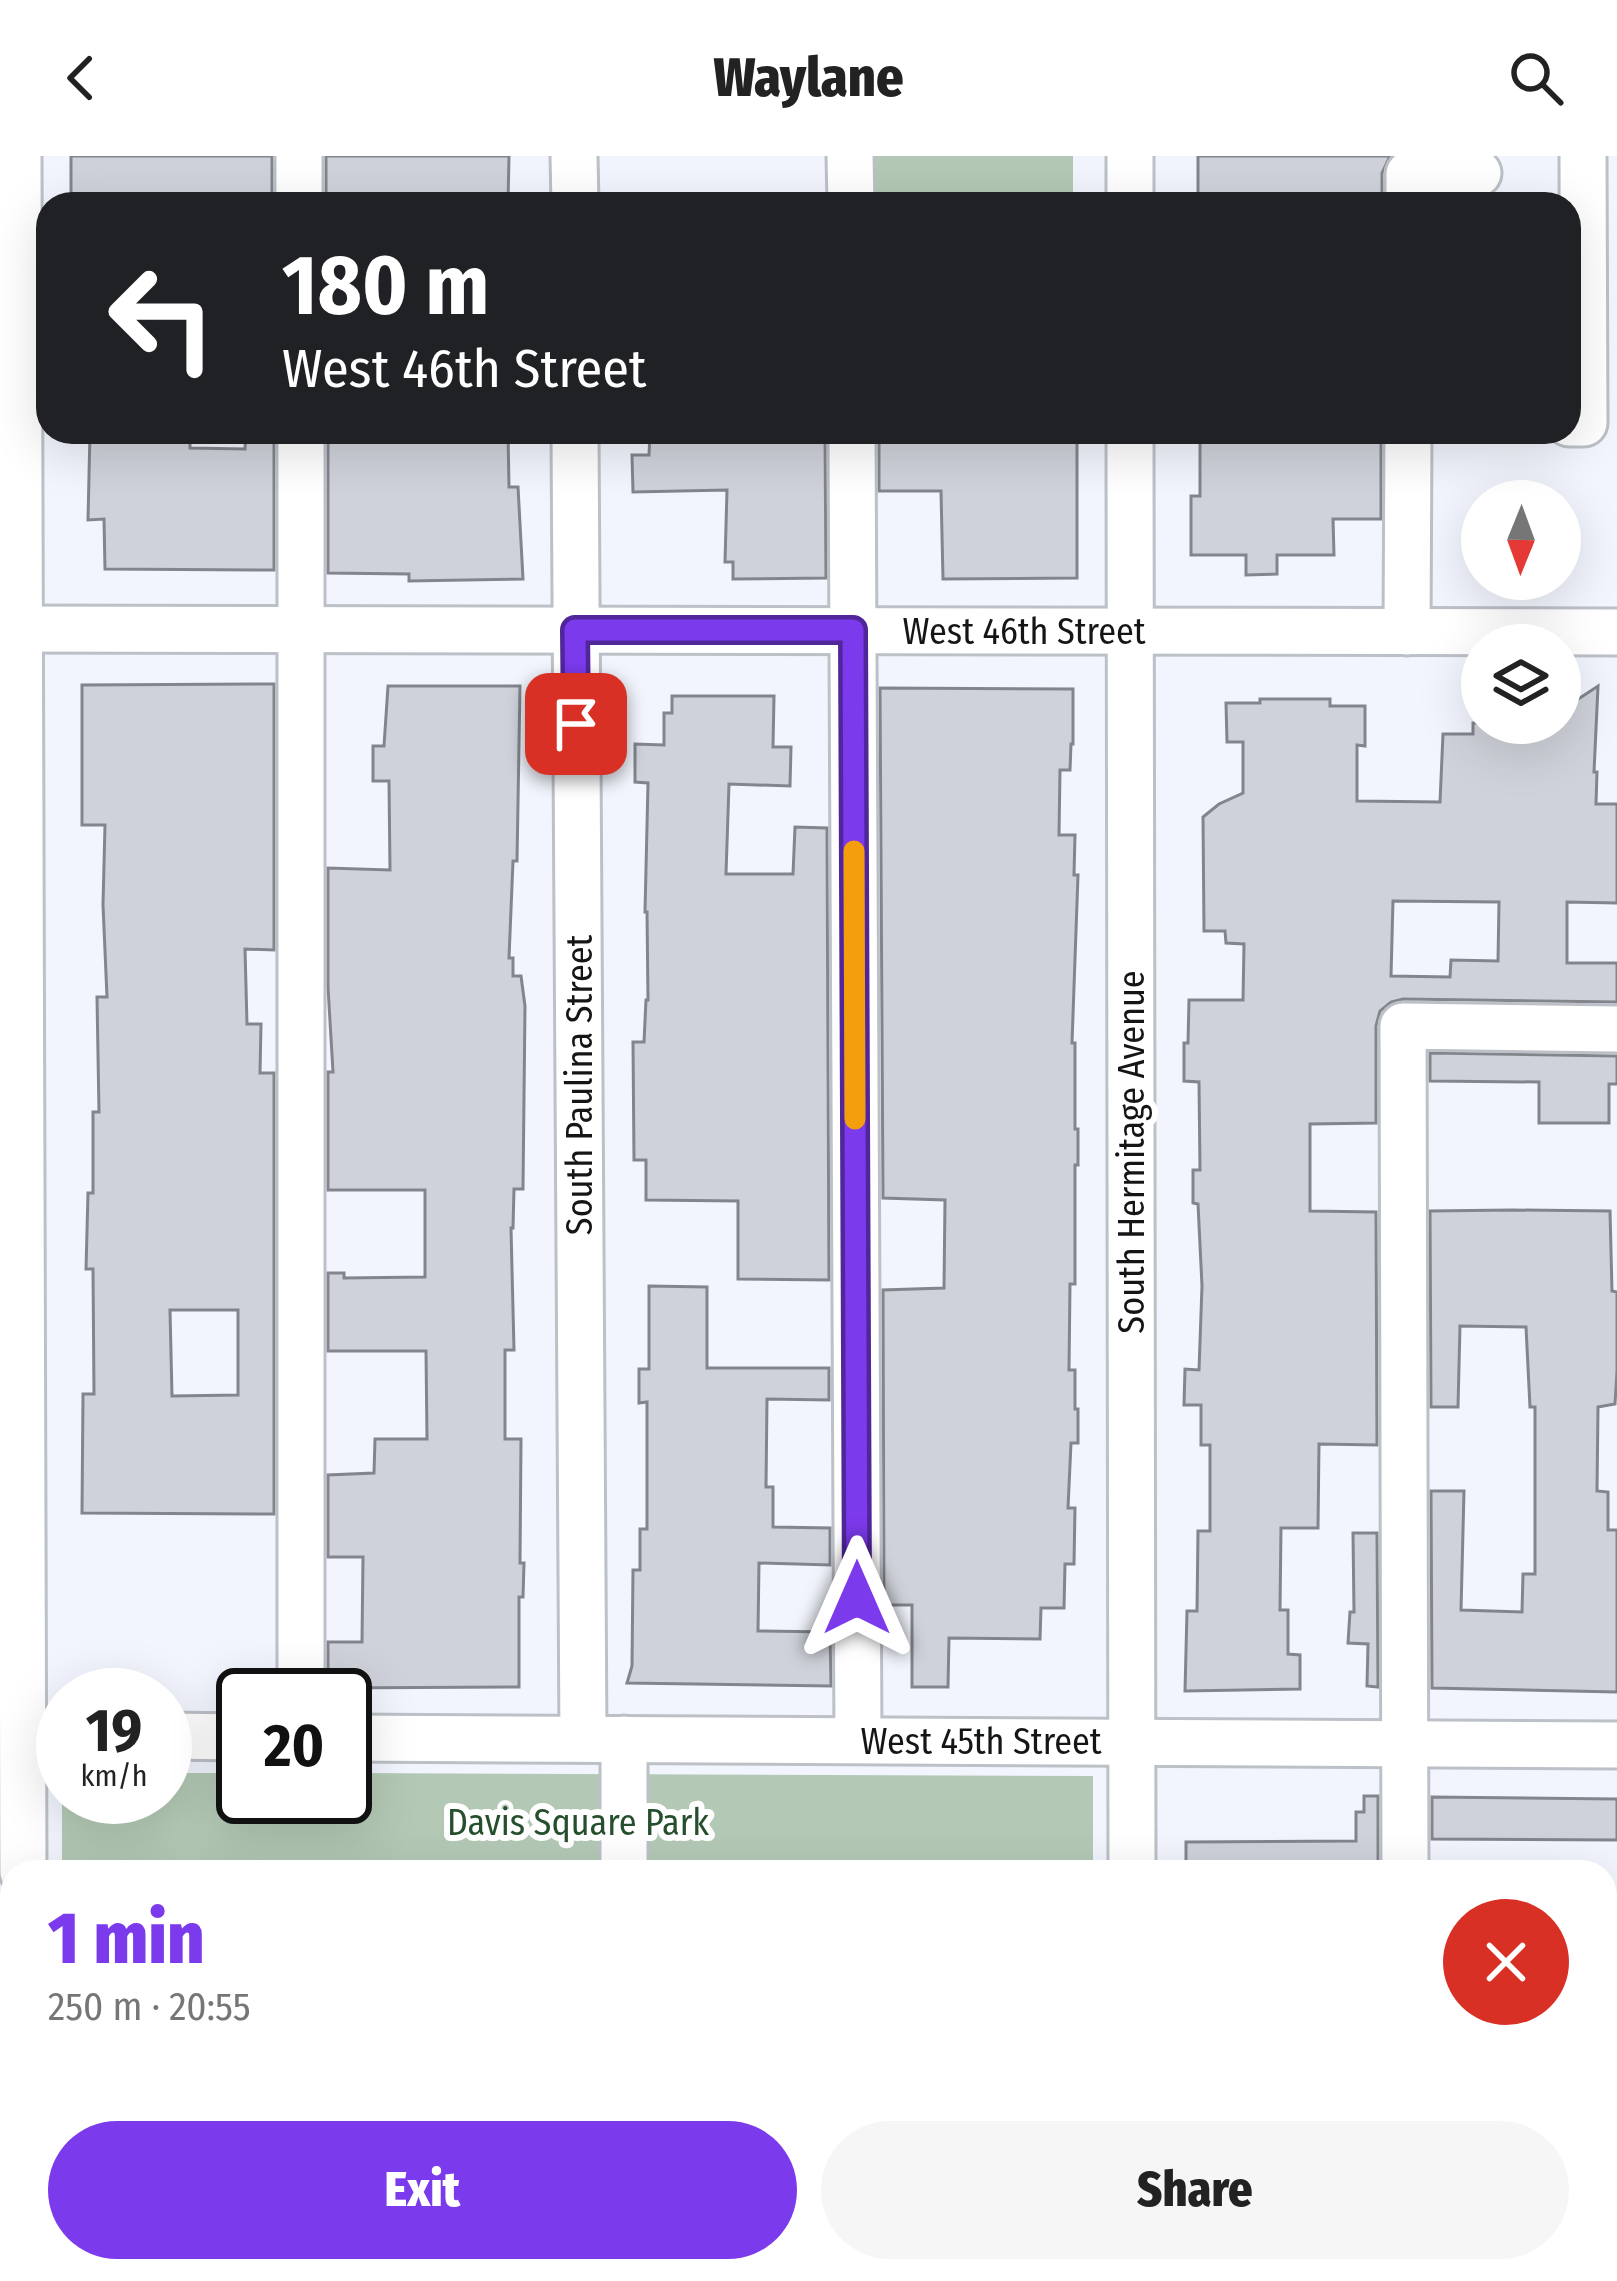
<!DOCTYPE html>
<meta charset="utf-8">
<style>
:root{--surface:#fff;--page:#f6f6f6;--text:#222;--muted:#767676;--accent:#7c3aed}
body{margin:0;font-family:"Fira Sans Condensed",sans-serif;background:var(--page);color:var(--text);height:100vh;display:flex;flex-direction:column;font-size:45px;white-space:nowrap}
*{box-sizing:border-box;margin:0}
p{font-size:39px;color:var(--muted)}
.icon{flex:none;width:66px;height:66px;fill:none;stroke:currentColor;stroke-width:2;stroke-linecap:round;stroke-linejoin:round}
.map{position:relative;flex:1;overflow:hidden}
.side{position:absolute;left:0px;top:1704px;width:1617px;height:423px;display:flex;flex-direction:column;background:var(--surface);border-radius:36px 36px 0 0;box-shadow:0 12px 48px #0002}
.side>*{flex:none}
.hud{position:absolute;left:36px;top:36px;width:1545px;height:252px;border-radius:36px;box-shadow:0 12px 48px #0002;background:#202124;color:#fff;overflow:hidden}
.needle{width:78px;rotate:181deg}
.tools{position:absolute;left:1461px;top:324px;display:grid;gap:24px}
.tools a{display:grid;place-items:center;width:120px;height:120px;border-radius:50%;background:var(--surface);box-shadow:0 12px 48px #0002;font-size:60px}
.speed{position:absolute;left:36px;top:1512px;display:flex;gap:24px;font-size:60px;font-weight:700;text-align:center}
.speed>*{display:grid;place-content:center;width:156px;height:156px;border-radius:50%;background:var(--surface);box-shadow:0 12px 48px #0002;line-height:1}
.speed small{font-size:30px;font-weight:400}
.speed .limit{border:6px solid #111;border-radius:18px;background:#fff;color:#111}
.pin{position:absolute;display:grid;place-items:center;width:102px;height:102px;color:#fff;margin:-51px;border-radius:24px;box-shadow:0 6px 18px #0006}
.me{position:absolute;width:132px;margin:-66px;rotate:0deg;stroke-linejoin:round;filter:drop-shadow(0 0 9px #0008)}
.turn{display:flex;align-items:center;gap:42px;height:252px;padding:0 48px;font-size:54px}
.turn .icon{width:156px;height:156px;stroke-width:2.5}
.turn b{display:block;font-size:84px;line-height:102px}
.round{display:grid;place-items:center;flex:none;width:126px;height:126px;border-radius:63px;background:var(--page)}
.overview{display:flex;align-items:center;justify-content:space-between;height:204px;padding:0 48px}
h1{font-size:72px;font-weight:800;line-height:90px;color:var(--accent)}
.cta{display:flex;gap:24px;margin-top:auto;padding:24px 48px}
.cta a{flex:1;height:138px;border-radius:72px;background:var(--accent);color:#fff;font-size:48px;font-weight:800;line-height:138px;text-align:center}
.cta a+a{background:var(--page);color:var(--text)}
header{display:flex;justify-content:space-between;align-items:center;height:156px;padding:0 48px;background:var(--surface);font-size:54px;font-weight:800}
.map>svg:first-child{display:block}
.green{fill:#b3c9b5}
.water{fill:#afc0db}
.building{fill:#cfd2da;stroke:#82858c;stroke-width:3;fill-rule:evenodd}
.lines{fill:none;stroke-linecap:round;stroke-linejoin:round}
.minor-casing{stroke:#bcc0c7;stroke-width:51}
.minor{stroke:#fff;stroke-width:45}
.route-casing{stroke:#51269a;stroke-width:30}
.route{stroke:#7c3aed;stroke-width:21}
.slow{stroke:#f59e0b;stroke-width:21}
.labels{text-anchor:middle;stroke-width:12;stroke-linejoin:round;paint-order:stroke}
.street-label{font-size:36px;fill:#141517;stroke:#fff}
.park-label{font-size:36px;fill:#264f2d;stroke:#fff}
</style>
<header><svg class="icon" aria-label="back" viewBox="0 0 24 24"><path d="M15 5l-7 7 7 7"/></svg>Waylane<svg class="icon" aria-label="search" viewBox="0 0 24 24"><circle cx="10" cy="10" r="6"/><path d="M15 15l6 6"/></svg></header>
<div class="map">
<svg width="1617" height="2125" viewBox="0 0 1617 2125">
<rect width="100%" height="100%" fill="#f2f5fd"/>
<g class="green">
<rect x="865" y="0" width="208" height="48"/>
<polygon points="62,1616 63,1641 165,1641 165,1617 243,1617 243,1641 345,1641 345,1617 1093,1620 1093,1716 62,1716"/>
<rect x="61" y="2115" width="1031" height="10"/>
</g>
<rect class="water" x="173" y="2115" width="163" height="10"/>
<g class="building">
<rect x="71" y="0" width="201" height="48"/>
<polygon points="326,0 509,0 508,47 354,44 354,46 326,47"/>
<polygon points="1198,0 1390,0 1382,17 1382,48 1198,48"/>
<polygon points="90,276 190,276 190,292 245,293 246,276 274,276 274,414 105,413 104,363 88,364"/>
<polygon points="328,276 508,276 509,331 518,331 523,423 409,425 409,418 328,417"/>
<polygon points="650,276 825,276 826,422 733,423 733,406 725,406 727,334 633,336 632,299 649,299"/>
<polygon points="879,276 1077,276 1077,422 943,423 941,335 879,335"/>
<polygon points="1200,276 1381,276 1381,363 1333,363 1334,399 1277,399 1277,418 1246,419 1246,399 1191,399 1191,340 1200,340"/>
<path d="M274 528V794L245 793 247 868H261L260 917H274V1358L82 1357 83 1238H94L93 1113H86L88 1037H93V956H99L97 841H107L103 749 105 669H82V529ZM170 1154H238V1239L172 1240Z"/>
<polygon points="388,530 520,530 517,705 513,705 509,802 513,802 513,820 521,820 525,850 523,1033 514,1033 513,1072 511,1072 514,1194 505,1194 505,1283 521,1283 520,1407 524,1407 523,1441 519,1441 519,1531 328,1532 328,1486 362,1486 363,1401 328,1401 328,1319 374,1317 375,1283 427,1283 426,1195 328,1195 328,1117 344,1117 344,1122 425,1121 425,1034 328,1034 328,916 333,916 328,831 328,712 390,714 389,625 373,625 373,590 384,590"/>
<path d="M1598 530 1594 616H1597L1596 648H1617V747L1567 746V807H1617V846L1403 843 1391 846 1380 855 1376 870V967L1310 968V1055L1376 1056 1377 1289 1319 1288 1318 1372H1281L1280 1454H1288V1498L1300 1499V1533L1185 1535 1187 1455H1197L1198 1375H1210V1289H1201V1249H1184L1185 1213 1199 1214 1202 1130 1198 1048 1193 1047V1014H1200L1199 926 1184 925V887H1188L1189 844H1243L1244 788 1226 787 1225 775H1204L1203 661 1219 648 1243 637V586H1227L1226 547H1260V543H1330V550H1365V590L1357 589V645L1440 646 1443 578H1473V567H1560V555ZM1393 745 1499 746 1498 805 1451 804 1450 821 1391 820Z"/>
<polygon points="880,532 1073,533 1073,588 1071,588 1070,614 1060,614 1059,679 1075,679 1074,719 1078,719 1072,887 1075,887 1075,973 1078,973 1078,1009 1075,1009 1075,1128 1070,1128 1069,1214 1075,1214 1075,1253 1078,1253 1078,1287 1071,1287 1068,1352 1075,1352 1074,1408 1065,1408 1064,1452 1041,1452 1040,1483 949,1482 948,1531 912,1531 912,1449 884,1449 883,1134 944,1132 945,1044 883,1042"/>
<polygon points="672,540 774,540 773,591 791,591 790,630 729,628 726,718 793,718 795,671 827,672 829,1124 738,1123 738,1045 646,1044 646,1004 634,1004 633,886 644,886 646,844 648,844 647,756 645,756 648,627 635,626 635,588 664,589 664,557 672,557"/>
<polygon points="1430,897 1617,900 1617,928 1609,928 1609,967 1539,967 1539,926 1430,925"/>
<polygon points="1512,1054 1610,1055 1612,1135 1617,1136 1617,1215 1615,1248 1598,1251 1597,1335 1608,1336 1608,1374 1617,1374 1617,1536 1432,1532 1431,1335 1464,1335 1461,1454 1522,1456 1523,1418 1535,1418 1535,1251 1530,1251 1526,1171 1460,1170 1458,1251 1431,1251 1430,1055"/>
<polygon points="649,1130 707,1131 707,1212 829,1212 829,1244 767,1243 766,1331 773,1331 773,1371 830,1372 830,1409 759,1407 758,1475 830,1476 831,1530 627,1527 632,1510 633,1414 640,1414 640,1373 647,1373 647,1246 639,1247 639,1213 649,1213"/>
<polygon points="1353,1377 1377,1377 1378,1531 1367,1530 1368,1488 1348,1487 1350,1456 1354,1456"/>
<polygon points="1364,1640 1378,1640 1378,1716 1186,1716 1186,1686 1356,1685 1356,1656 1364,1656"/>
<polygon points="1432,1641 1617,1643 1617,1684 1432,1683"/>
</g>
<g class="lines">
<g class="minor-casing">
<g id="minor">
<polyline points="18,0 23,1716"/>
<polyline points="299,0 299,48"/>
<polyline points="574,0 575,48"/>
<polyline points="850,0 851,48"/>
<polyline points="1130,0 1130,48"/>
<polyline points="1409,48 1409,18 1478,17"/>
<polyline points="1569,267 1584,267 1583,0"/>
<polyline points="575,276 583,1583"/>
<polyline points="852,276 858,1584"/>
<polyline points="1130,276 1132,1716"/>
<polyline points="0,473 1617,476"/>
<polyline points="1407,476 1408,276"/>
<polyline points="301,1539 301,276"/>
<polyline points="165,1580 243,1581"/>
<polyline points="345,1582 1617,1589"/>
<polyline points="624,1583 624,1716"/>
<polyline points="1405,1716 1403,870 1617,873"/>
<polyline points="24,2115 24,2125"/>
<polyline points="625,2115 625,2125"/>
<polyline points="1132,2115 1132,2125"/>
<polyline points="1406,2115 1406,2125"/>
</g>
</g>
<use href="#minor" class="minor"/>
</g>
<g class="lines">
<g class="route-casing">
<polyline id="route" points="576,568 575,474 853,474 857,1442"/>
</g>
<use href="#route" class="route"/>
<polyline class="slow" points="854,695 855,963"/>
</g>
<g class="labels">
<g class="street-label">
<text x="1024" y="488">West 46th Street</text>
<text transform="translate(579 929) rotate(-90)" y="13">South Paulina Street</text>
<text transform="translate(1131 996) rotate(-90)" y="13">South Hermitage Avenue</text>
<text x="981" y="1598">West 45th Street</text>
</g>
<g class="park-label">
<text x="578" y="1679">Davis Square Park</text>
</g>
</g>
</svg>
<div class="tools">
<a><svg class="needle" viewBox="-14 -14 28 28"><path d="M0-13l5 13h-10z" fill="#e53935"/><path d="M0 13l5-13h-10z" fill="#767676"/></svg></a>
<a><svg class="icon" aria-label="layers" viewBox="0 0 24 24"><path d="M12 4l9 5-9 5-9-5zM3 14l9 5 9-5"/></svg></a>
</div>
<div class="speed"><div>19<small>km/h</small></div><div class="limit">20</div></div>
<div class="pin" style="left:576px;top:568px;background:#d93025"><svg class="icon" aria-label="arrive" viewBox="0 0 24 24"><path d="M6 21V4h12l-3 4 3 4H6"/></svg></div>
<svg class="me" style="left:857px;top:1442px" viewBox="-20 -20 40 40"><path d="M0-17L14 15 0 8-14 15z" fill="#7c3aed" stroke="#fff" stroke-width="4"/></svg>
<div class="hud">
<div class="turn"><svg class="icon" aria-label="left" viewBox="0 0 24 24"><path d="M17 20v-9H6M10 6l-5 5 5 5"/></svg><div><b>180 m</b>West 46th Street</div></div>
</div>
<section class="side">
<div class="overview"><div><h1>1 min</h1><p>250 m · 20:55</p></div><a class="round" style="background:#d93025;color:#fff"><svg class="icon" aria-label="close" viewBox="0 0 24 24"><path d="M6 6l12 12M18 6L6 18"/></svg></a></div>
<div class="cta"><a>Exit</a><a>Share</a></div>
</section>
</div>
